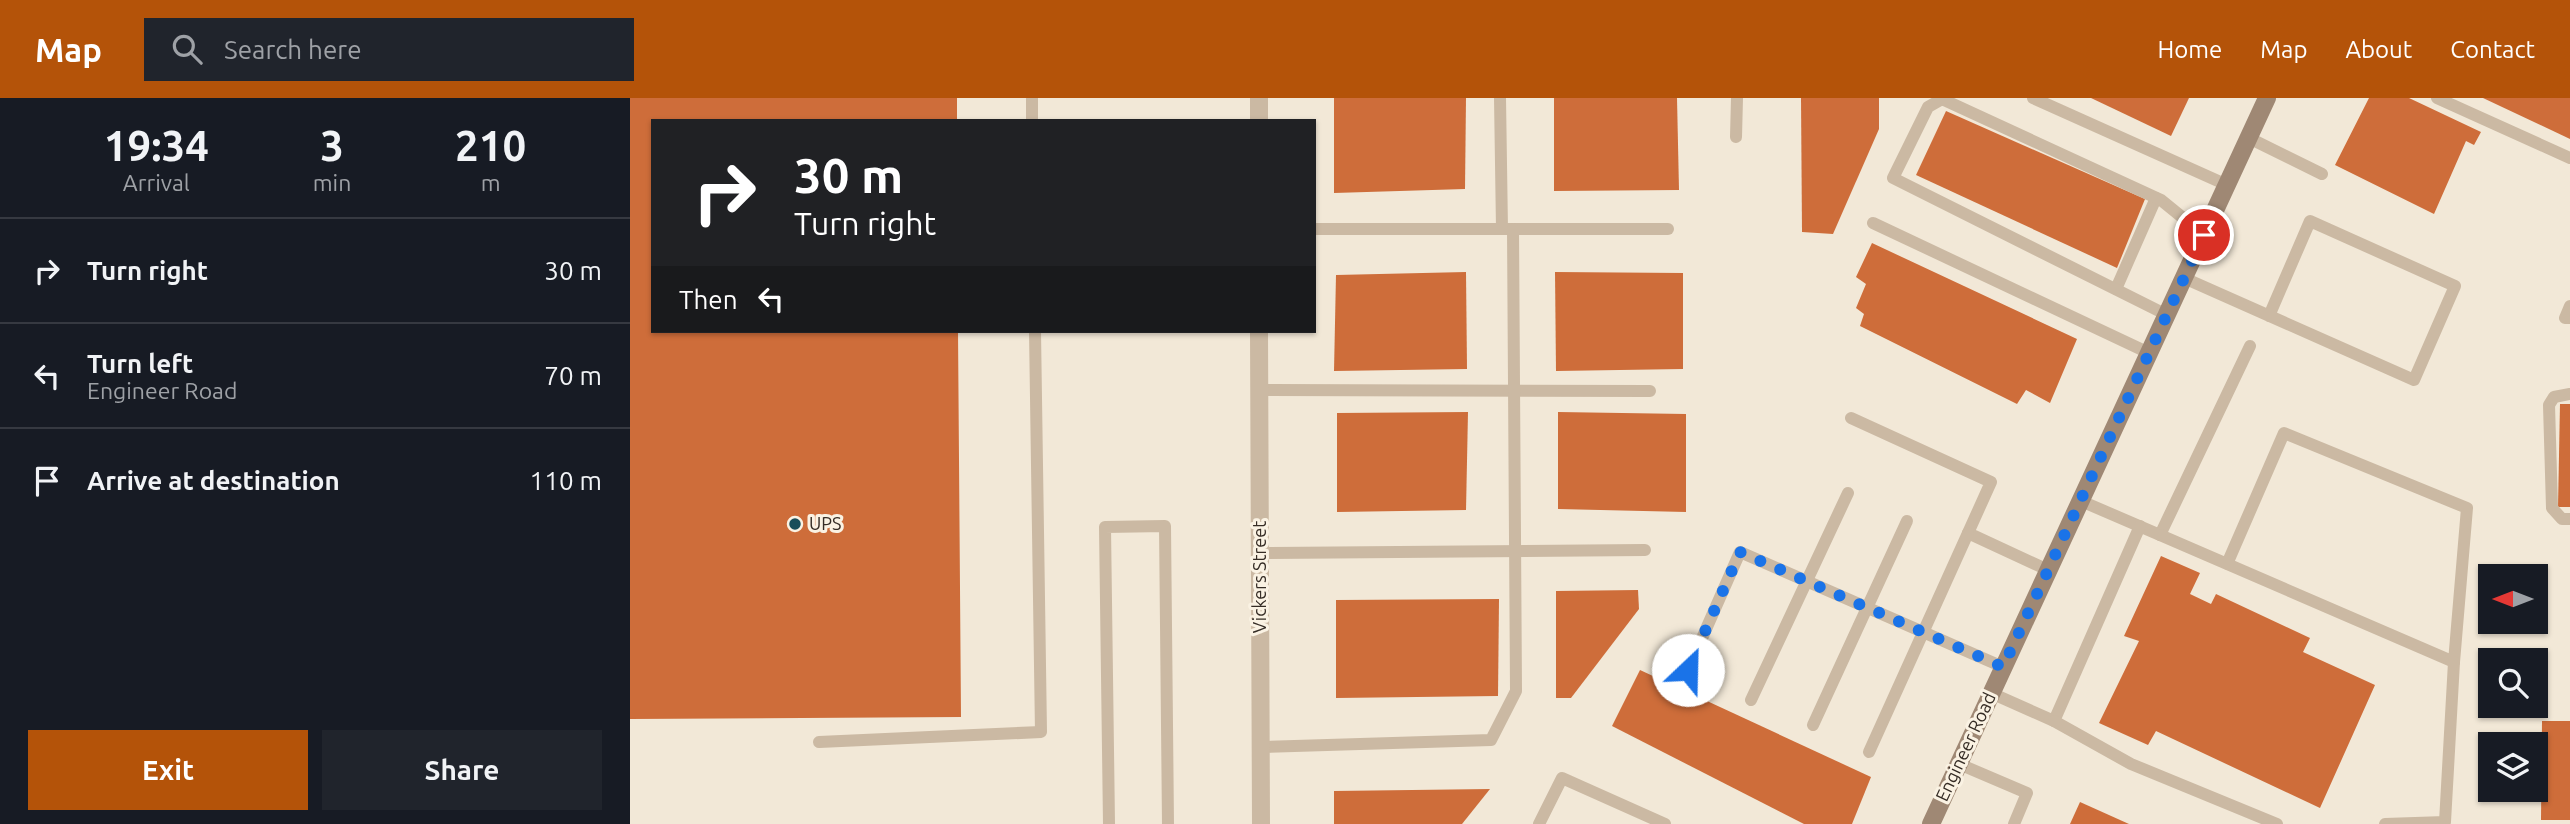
<!DOCTYPE html>
<style>
:root{--surface:#171b24;--page:#20242c;--text:#f1f3f6;--muted:#9ea1a6;--line:#363941;--accent:#b45309}
body{margin:0;font-family:Ubuntu,sans-serif;background:var(--page);color:var(--text);height:100vh;display:flex;flex-direction:column;font-size:26px;white-space:nowrap}
*{box-sizing:border-box;margin:0}
p{font-size:23px;color:var(--muted)}
.icon{flex:none;width:38px;height:38px;fill:none;stroke:currentColor;stroke-width:2;stroke-linecap:round;stroke-linejoin:round}
.map{position:relative;flex:1;overflow:hidden}
.drawer{display:flex;flex-direction:column;background:var(--surface);width:630px}
.drawer>*{flex:none}
.top-card{position:absolute;left:21px;top:21px;width:665px;height:214px;border-radius:0px;box-shadow:0 2px 5px #0004;background:#202124;color:#fff;overflow:hidden}
.needle{width:46px;rotate:270deg}
.controls{position:absolute;left:1848px;top:466px;display:grid;gap:14px}
.controls a{display:grid;place-items:center;width:70px;height:70px;border-radius:0px;background:var(--surface);box-shadow:0 2px 5px #0004;font-size:35px}
.pin{position:absolute;display:grid;place-items:center;width:60px;height:60px;color:#fff;margin:-30px;border:4px solid #fff;border-radius:50%;box-shadow:0 2px 7px #0007}
.me{position:absolute;width:77px;margin:-38px;rotate:24deg;stroke-linejoin:round;filter:drop-shadow(0 0 5px #0008)}
.turn{display:flex;align-items:center;gap:24px;height:147px;padding:0 28px;font-size:32px}
.turn .icon{width:91px;height:91px;stroke-width:2.5}
.turn b{display:block;font-size:49px;line-height:60px}
.then{display:flex;align-items:center;height:66px;padding:0 28px;background:#0003;gap:14px;font-size:26px}
.eta{display:flex;justify-content:space-evenly;align-items:center;height:119px;text-align:center}
.eta b{font-size:42px;font-weight:700;line-height:49px}
.primary-button{display:flex;gap:14px;margin-top:auto;padding:14px 28px}
.primary-button a{flex:1;height:80px;border-radius:0px;background:var(--accent);color:#fff;font-size:28px;font-weight:700;line-height:80px;text-align:center}
.primary-button a+a{background:var(--page);color:var(--text)}
ul{padding:0;list-style:none}
li{display:flex;align-items:center;gap:21px;height:105px;padding:0 28px;border-top:2px solid var(--line)}
li div{flex:1}
li b{display:block;font-size:26px}
li em{font-style:normal}
header{display:flex;align-items:center;gap:42px;box-sizing:border-box;height:98px;padding:0 35px;background:var(--accent);color:#fff}
header strong{font-size:33px}
nav{display:flex;gap:38px;margin-inline-start:auto;font-size:24px}
.search{width:490px;height:63px;background:var(--page);display:flex;align-items:center;gap:18px;box-sizing:border-box;padding:0 24px;border-radius:0px;color:var(--muted);font-size:26px}
main{display:flex;flex:1;min-height:0}
.map>svg:first-child{display:block}
.building{fill:#ce6d3a}
.lines{fill:none;stroke-linecap:round;stroke-linejoin:round}
.lane{stroke:#cbb9a3;stroke-width:12}
.street{stroke:#cbb9a3;stroke-width:18}
.secondary{stroke:#9f8874;stroke-width:18}
.route{stroke:#1a73e8;stroke-width:12;stroke-dasharray:0 21.6}
.poi-dot{fill:#194e59;stroke:#faf2e3;stroke-width:2.5}
.labels{text-anchor:middle;stroke-width:6;stroke-linejoin:round;paint-order:stroke}
.poi-label{font-size:18px;fill:#352c25;stroke:#faf2e3;text-anchor:start}
.street-label{font-size:18px;fill:#352c25;stroke:#faf2e3}
</style>
<header>
<strong>Map</strong>
<div class="search"><svg class="icon" aria-label="search" viewBox="0 0 24 24"><circle cx="10" cy="10" r="6"/><path d="M15 15l6 6"/></svg>Search here</div>
<nav><a>Home</a><a>Map</a><a>About</a><a>Contact</a></nav>
</header>
<main>
<section class="drawer">
<div class="eta">
<div><b>19:34</b><p>Arrival</p></div>
<div><b>3</b><p>min</p></div>
<div><b>210</b><p>m</p></div>
</div>
<ul>
<li><svg class="icon" aria-label="right" viewBox="0 0 24 24"><path d="M7 20v-9h11M14 6l5 5-5 5"/></svg><div><b>Turn right</b></div><em>30 m</em></li>
<li><svg class="icon" aria-label="left" viewBox="0 0 24 24"><path d="M17 20v-9H6M10 6l-5 5 5 5"/></svg><div><b>Turn left</b><p>Engineer Road</p></div><em>70 m</em></li>
<li><svg class="icon" aria-label="arrive" viewBox="0 0 24 24"><path d="M6 21V4h12l-3 4 3 4H6"/></svg><div><b>Arrive at destination</b></div><em>110 m</em></li>
</ul>
<div class="primary-button"><a>Exit</a><a>Share</a></div>
</section>
<div class="map">
<svg width="1940" height="726" viewBox="0 0 1940 726">
<rect width="100%" height="100%" fill="#f2e8d7"/>
<g class="building">
<polygon points="0,0 327,0 327,23 23,23 23,233 328,233 331,619 0,621"/>
<polygon points="704,0 836,0 835,91 704,95"/>
<polygon points="924,0 1047,0 1049,92 924,93"/>
<polygon points="1171,0 1249,0 1249,31 1203,136 1172,134"/>
<polygon points="1461,0 1559,0 1541,38"/>
<polygon points="1739,0 1779,0 1851,34 1844,47 1836,43 1804,116 1705,67"/>
<polygon points="1853,0 1940,0 1940,41"/>
<polygon points="1316,13 1515,101 1487,170 1286,77"/>
<polygon points="1242,145 1447,241 1420,305 1396,292 1387,306 1230,228 1234,216 1226,210 1236,186 1226,179"/>
<polygon points="836,174 837,271 704,273 706,177"/>
<polygon points="925,174 1053,175 1053,271 926,273"/>
<polygon points="1930,306 1940,306 1940,409 1928,409"/>
<polygon points="838,314 836,412 707,414 707,315"/>
<polygon points="928,314 1056,316 1056,414 928,411"/>
<polygon points="1531,458 1570,475 1560,496 1581,506 1586,496 1680,540 1673,554 1745,587 1690,710 1526,633 1518,647 1469,625 1509,543 1494,538"/>
<polygon points="1008,492 1009,511 941,600 926,600 926,493"/>
<polygon points="869,501 868,598 706,600 706,502"/>
<polygon points="1010,572 1241,679 1222,726 1174,726 982,628"/>
<polygon points="1912,623 1940,623 1940,722 1911,722"/>
<polygon points="860,691 832,726 704,726 704,693"/>
<polygon points="1450,704 1499,726 1440,726"/>
</g>
<g class="lines">
<g class="lane">
<polyline points="402,0 402,23"/>
<polyline points="870,0 872,131"/>
<polyline points="1403,0 1597,87"/>
<polyline points="1807,0 1940,60"/>
<polyline points="1106,39 1107,0"/>
<polyline points="1619,40 1692,76"/>
<polyline points="1243,125 1519,255"/>
<polyline points="684,131 1038,131"/>
<path d="M1554 180C1630 214 1707 248 1784 282L1825 188 1680 123 1639 218"/>
<polyline points="1486,191 1526,100"/>
<polyline points="1940,208 1935,220 1940,220"/>
<polyline points="1537,217 1263,80 1298,9 1312,1 1531,102 1574,137"/>
<polyline points="630,292 1020,293"/>
<polyline points="1940,296 1924,299 1919,307 1922,410 1932,421 1940,421"/>
<polyline points="1221,320 1361,384 1338,435 1418,472"/>
<polyline points="1451,403 1530,437 1620,248"/>
<polyline points="1530,437 1824,564 1837,410 1654,335 1597,466"/>
<polyline points="630,455 1015,452"/>
<polyline points="1058,572 1110,454 1373,569"/>
<polyline points="1361,595 1424,623 1510,428"/>
<polyline points="1121,602 1218,395"/>
<polyline points="1424,623 1501,666 1647,726"/>
<polyline points="1183,627 1277,423"/>
<polyline points="189,644 411,634 405,233"/>
<polyline points="631,649 861,642 886,593 883,131"/>
<polyline points="1239,654 1338,435"/>
<polyline points="1329,666 1397,695 1384,726"/>
<polyline points="479,726 475,429 535,428 538,726"/>
<polyline points="909,726 932,680 1035,726"/>
<polyline points="1755,726 1815,724 1824,564"/>
</g>
<g class="street">
<polyline points="629,0 629,23"/>
<polyline points="629,233 631,726"/>
</g>
<polyline class="secondary" points="1301,726 1637,0"/>
</g>
<g class="lines">
<polyline class="route" points="1058,572 1110,454 1373,569 1574,137"/>
</g>
<circle class="poi-dot" cx="165" cy="426" r="7"/>
<g class="labels">
<g class="poi-label">
<text x="179" y="432">UPS</text>
</g>
<g class="street-label">
<text transform="translate(630 479) rotate(-90)" y="6">Vickers Street</text>
<text transform="translate(1336 649) rotate(-65)" y="6">Engineer Road</text>
</g>
</g>
</svg>
<div class="controls">
<a><svg class="needle" viewBox="-14 -14 28 28"><path d="M0-13l5 13h-10z" fill="#e53935"/><path d="M0 13l5-13h-10z" fill="#9ea1a6"/></svg></a>
<a><svg class="icon" aria-label="search" viewBox="0 0 24 24"><circle cx="10" cy="10" r="6"/><path d="M15 15l6 6"/></svg></a>
<a><svg class="icon" aria-label="layers" viewBox="0 0 24 24"><path d="M12 4l9 5-9 5-9-5zM3 14l9 5 9-5"/></svg></a>
</div>
<div class="pin" style="left:1574px;top:137px;background:#d93025"><svg class="icon" aria-label="arrive" viewBox="0 0 24 24"><path d="M6 21V4h12l-3 4 3 4H6"/></svg></div>
<svg class="me" style="left:1058px;top:572px" viewBox="-20 -20 40 40"><circle r="19" fill="#fff"/><path d="M0-13L10 11 0 6-10 11z" fill="#1a73e8"/></svg>
<div class="top-card">
<div class="turn"><svg class="icon" aria-label="right" viewBox="0 0 24 24"><path d="M7 20v-9h11M14 6l5 5-5 5"/></svg><div><b>30 m</b>Turn right</div></div>
<div class="then">Then<svg class="icon" aria-label="left" viewBox="0 0 24 24"><path d="M17 20v-9H6M10 6l-5 5 5 5"/></svg></div>
</div>
</div>
</main>
